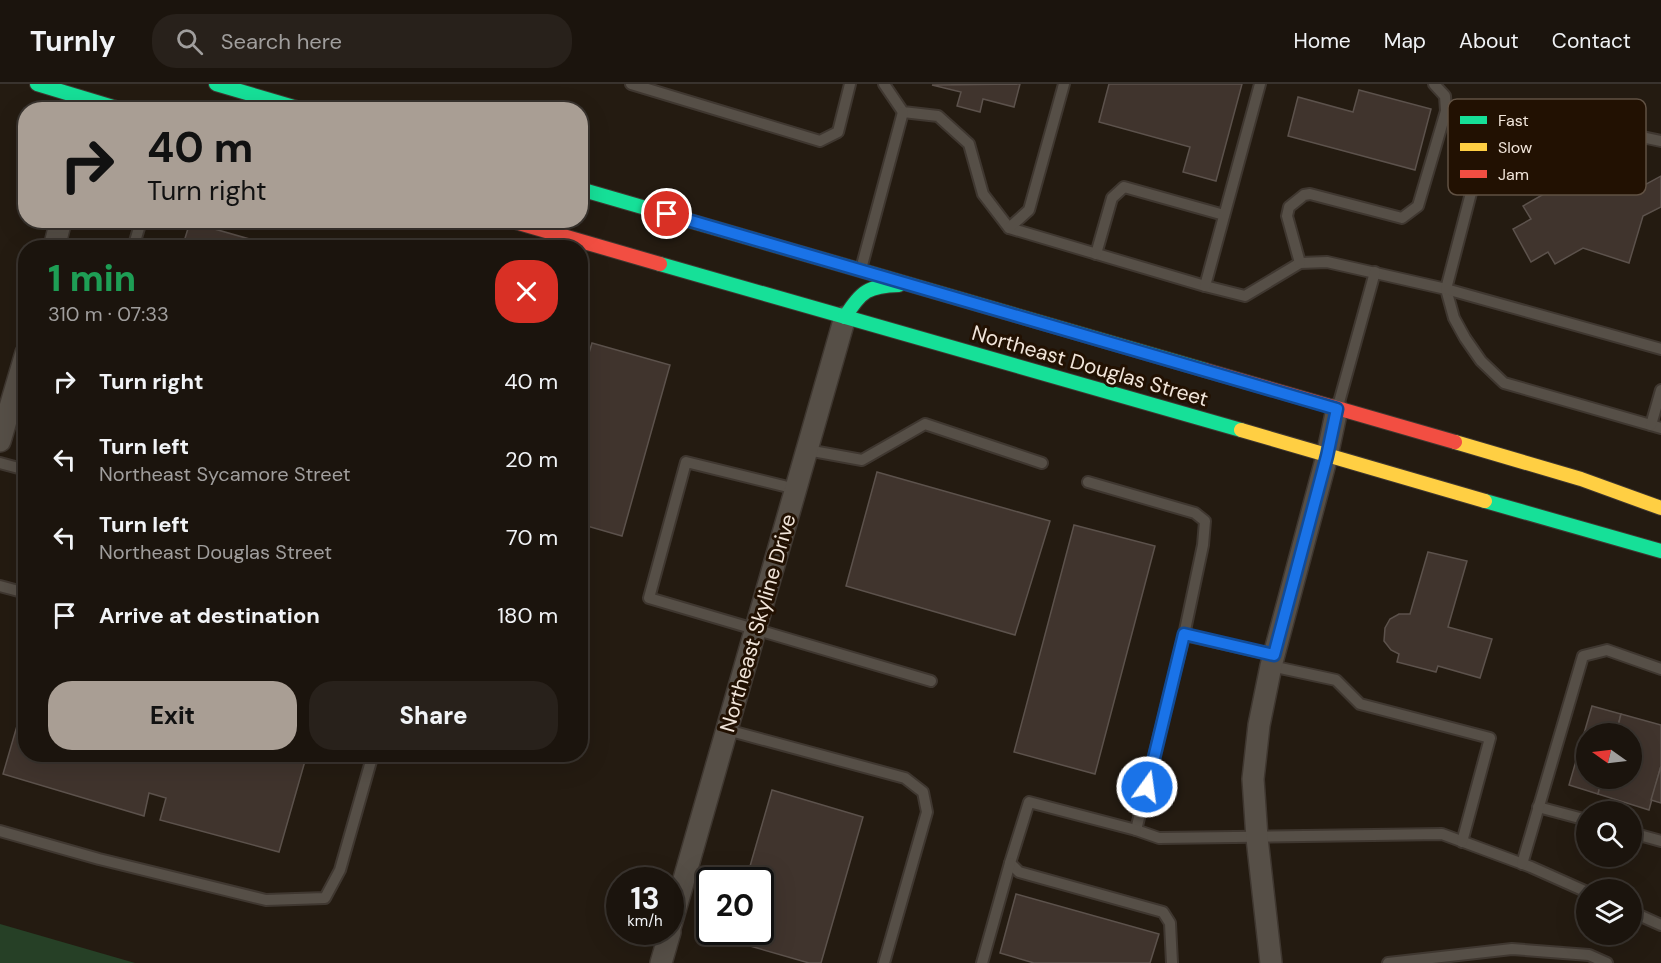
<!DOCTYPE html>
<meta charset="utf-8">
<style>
:root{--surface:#1b140d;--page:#28211b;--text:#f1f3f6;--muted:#a09e9d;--line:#39332e;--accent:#a99e94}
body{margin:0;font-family:"DM Sans",sans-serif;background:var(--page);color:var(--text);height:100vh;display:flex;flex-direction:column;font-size:22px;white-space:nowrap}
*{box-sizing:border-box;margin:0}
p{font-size:20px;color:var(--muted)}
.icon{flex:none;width:33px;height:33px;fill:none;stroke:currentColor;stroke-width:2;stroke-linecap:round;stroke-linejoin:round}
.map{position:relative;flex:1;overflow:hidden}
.details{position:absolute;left:18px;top:156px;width:570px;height:522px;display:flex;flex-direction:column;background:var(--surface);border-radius:24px;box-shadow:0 6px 24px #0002,0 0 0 2px var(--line)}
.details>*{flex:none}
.hud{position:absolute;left:18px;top:18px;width:570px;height:126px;border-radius:24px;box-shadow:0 6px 24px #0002,0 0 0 2px var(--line);background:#a99e94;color:#111;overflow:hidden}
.needle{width:39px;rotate:284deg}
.controls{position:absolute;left:1576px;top:639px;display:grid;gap:12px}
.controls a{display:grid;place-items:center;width:66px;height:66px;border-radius:50%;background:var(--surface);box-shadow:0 6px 24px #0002,0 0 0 2px var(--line);font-size:30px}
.speed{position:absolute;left:606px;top:783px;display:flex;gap:12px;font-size:30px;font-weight:700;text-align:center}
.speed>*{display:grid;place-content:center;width:78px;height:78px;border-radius:50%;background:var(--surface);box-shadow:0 6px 24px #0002,0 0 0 2px var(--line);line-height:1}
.speed small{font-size:15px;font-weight:400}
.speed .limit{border:3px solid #111;border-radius:9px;background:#fff;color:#111}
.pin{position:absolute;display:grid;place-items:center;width:51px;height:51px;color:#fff;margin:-26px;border:3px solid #fff;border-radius:50%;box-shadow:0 2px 6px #0007}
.me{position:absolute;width:66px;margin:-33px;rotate:14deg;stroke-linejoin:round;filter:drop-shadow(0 0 4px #0008)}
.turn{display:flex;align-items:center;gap:21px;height:126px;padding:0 30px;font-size:27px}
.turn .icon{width:78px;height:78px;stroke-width:2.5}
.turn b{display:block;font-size:42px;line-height:51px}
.round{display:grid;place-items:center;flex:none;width:63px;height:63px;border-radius:24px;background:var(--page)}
.overview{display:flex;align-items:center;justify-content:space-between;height:102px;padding:0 30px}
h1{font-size:36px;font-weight:800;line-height:45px;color:#1e9e55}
.cta{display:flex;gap:12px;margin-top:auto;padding:12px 30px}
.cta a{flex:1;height:69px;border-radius:24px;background:var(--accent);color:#111;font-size:24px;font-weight:800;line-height:69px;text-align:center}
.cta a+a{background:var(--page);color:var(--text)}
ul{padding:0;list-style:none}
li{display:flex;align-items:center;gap:18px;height:78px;padding:0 30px}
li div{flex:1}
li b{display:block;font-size:22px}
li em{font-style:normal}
header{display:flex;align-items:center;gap:36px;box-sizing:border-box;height:84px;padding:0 30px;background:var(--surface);border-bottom:2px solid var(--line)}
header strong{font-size:28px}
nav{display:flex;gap:33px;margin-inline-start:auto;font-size:21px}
.search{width:420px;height:54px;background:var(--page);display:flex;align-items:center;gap:15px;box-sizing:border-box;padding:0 21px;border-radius:24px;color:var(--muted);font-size:22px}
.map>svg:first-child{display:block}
.green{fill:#264026}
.building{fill:#40342d;stroke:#5c524c;stroke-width:1.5}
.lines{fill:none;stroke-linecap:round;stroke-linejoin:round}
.lane-casing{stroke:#3f3730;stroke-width:14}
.street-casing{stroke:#3f3730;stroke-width:24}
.fast-casing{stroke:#3f3730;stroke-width:16}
.slow-casing{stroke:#3f3730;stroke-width:16}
.jam-casing{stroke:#3f3730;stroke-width:16}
.lane{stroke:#564f47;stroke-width:10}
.street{stroke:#564f47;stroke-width:21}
.fast{stroke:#16e098;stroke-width:14}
.slow{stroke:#ffcf43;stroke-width:14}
.jam{stroke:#f24e42;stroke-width:14}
.route-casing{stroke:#114b97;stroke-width:15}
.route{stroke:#1a73e8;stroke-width:10}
.labels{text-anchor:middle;stroke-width:6;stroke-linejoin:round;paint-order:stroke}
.street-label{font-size:21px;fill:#f1e5da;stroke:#221102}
.key{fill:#221102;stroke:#605143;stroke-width:1.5}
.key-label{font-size:16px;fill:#f1e5da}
</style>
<header>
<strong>Turnly</strong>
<div class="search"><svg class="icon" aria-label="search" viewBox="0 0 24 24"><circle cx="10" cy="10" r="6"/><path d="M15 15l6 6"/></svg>Search here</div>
<nav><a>Home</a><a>Map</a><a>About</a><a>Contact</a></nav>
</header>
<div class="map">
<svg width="1661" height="879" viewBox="0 0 1661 879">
<rect width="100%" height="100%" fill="#241b11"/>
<polygon class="green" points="0,840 135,879 0,879"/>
<g class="building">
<polygon points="1020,0 1014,23 983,15 980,28 957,22 961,8 932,1"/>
<polygon points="1109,0 1242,0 1216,97 1183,88 1190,63 1099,38"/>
<polygon points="1359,6 1431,25 1415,86 1288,52 1298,13 1353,28"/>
<polygon points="1610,73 1630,109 1661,92 1661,123 1643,132 1629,179 1583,164 1555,180 1548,168 1531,178 1513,145 1531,135 1523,122 1551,106 1558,83 1580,89"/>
<polygon points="190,138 281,164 182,164"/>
<polygon points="592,259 670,281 622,452 580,440 580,299"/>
<polygon points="877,388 1050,437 1015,551 846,502"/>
<polygon points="1074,441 1155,462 1095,690 1014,668"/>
<polygon points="1428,468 1467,477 1448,543 1492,555 1480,594 1438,582 1436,588 1397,578 1399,570 1391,566 1384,557 1385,544 1390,535 1399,530 1410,530"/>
<polygon points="26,611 26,670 307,670 279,768 160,736 166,714 149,709 144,732 3,690"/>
<polygon points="1592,622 1621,630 1616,650 1587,650 1587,694 1602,694 1598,710 1569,701"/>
<polygon points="1621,630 1661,641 1661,682 1649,726 1598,710 1602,694 1632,694 1632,650 1616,650"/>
<polygon points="1661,682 1661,719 1651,716"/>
<polygon points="772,706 863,733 821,879 809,879 729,856 731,848 760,848 760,796 746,796"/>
<polygon points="1016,810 1159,850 1150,879 1034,879 1000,869"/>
</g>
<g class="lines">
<g class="lane-casing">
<g id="lane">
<polyline points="631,0 820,57 838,48 850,0"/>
<polyline points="884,0 903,28 938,32 969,60 983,110 1009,144 1205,202 1245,212 1300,179 1327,178 1446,205 1454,234 1465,254 1481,277 1504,299 1661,344"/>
<path d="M1661 57 1519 27C1494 30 1493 36 1484 59L1446 205 1661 265"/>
<polyline points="1009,144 1029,126 1064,0"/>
<polyline points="133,164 139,144"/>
<polyline points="1096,170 1112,114 1124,103 1224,131"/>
<polyline points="1300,179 1287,132 1289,123 1304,111 1310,110 1402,134 1418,122 1446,27 1445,12 1434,0"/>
<polyline points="861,185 903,28"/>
<polyline points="1205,202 1260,0"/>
<polyline points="1338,322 1375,188"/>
<polyline points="1651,341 1661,306"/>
<polyline points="807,366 862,376 925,340 1042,379"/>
<polyline points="0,379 26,386"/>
<polyline points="1088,398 1195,429 1205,437 1203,461 1184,551 1274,571"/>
<polyline points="796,405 686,378 649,514 931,597"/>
<polyline points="0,502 26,509"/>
<polyline points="1184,551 1136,746 1159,754 1442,750 1531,783 1587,808"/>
<polyline points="1271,582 1336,596 1360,620 1490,654 1462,758"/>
<polyline points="727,646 905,694 923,708 927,728 884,879"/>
<polyline points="1538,723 1587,736"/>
<polyline points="1136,746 1029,718 1010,779 1019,788 1163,828 1170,839 1172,879"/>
<polyline points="0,747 99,775 266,816 325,814 340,786 373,670"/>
<polyline points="1632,749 1661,757"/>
<polyline points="1522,780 1583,572 1607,566 1661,585"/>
<polyline points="1632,828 1661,841"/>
<polyline points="982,879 1010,779"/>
<polyline points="1388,879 1512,865 1589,871 1607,879"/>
</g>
</g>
<g class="street-casing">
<g id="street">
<polyline points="54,164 61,136"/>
<polyline points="0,357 26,269"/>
<polyline points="670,844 845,233"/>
<polyline points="661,879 670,848"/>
<polyline points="1271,879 1257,754 1253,695 1259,641 1271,582 1327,372 1337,325"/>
</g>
</g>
<g class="fast-casing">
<g id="fast">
<polyline points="37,0 123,26"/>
<polyline points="216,0 304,26"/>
<polyline points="580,105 1205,286"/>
<polyline points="660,180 1241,346"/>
<path d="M845 233C861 207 868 202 899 201"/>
<polyline points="1485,417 1661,467"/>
</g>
</g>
<g class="slow-casing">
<g id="slow">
<polyline points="1241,346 1485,417"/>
<polyline points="1455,358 1581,395 1661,424"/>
</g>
</g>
<g class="jam-casing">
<g id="jam">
<polyline points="508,136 660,180"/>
<polyline points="1205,286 1455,358"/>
</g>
</g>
<use href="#lane" class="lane"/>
<use href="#street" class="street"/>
<use href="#fast" class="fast"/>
<use href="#slow" class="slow"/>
<use href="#jam" class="jam"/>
</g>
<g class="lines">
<g class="route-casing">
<polyline id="route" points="667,130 1337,325 1327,372 1274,571 1184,550 1147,703"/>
</g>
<use href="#route" class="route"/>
</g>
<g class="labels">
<g class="street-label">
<text transform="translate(1090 282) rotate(16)" y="7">Northeast Douglas Street</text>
<text transform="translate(758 539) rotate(-74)" y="7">Northeast Skyline Drive</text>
</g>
</g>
<rect x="1448" y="15" width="198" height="96" rx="9" class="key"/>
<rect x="1460" y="32" width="27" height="8" fill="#16e098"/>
<rect x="1460" y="59" width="27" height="8" fill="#ffcf43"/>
<rect x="1460" y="86" width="27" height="8" fill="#f24e42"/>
<g class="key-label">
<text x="1498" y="42">Fast</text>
<text x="1498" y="69">Slow</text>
<text x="1498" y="96">Jam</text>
</g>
</svg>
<div class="controls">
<a><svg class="needle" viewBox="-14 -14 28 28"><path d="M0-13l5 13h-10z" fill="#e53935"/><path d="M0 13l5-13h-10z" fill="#a09e9d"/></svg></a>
<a><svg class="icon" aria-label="search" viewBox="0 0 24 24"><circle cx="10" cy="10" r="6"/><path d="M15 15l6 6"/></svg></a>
<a><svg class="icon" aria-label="layers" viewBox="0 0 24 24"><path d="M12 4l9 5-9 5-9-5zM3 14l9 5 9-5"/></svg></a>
</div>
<div class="speed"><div>13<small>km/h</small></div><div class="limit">20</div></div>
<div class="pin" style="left:667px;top:130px;background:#d93025"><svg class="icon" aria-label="arrive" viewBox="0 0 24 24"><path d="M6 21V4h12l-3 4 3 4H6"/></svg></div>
<svg class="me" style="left:1147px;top:703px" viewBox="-20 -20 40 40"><circle r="17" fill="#1a73e8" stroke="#fff" stroke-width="3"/><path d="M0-11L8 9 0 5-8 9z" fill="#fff"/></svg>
<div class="hud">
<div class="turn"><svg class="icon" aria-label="right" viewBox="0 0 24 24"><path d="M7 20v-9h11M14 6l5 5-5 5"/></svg><div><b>40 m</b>Turn right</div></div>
</div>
<section class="details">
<div class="overview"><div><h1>1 min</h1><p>310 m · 07:33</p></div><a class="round" style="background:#d93025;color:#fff"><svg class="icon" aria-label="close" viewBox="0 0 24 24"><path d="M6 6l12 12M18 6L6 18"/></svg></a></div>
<ul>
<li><svg class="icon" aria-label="right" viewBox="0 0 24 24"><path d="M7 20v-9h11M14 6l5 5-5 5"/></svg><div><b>Turn right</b></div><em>40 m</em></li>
<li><svg class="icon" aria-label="left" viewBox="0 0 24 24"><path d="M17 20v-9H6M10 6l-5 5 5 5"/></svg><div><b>Turn left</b><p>Northeast Sycamore Street</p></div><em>20 m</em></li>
<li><svg class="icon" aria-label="left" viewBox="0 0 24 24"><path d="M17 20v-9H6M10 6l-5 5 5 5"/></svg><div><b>Turn left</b><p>Northeast Douglas Street</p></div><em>70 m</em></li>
<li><svg class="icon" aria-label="arrive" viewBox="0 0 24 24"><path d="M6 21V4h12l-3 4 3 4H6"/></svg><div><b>Arrive at destination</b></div><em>180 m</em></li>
</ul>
<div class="cta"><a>Exit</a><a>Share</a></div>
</section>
</div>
